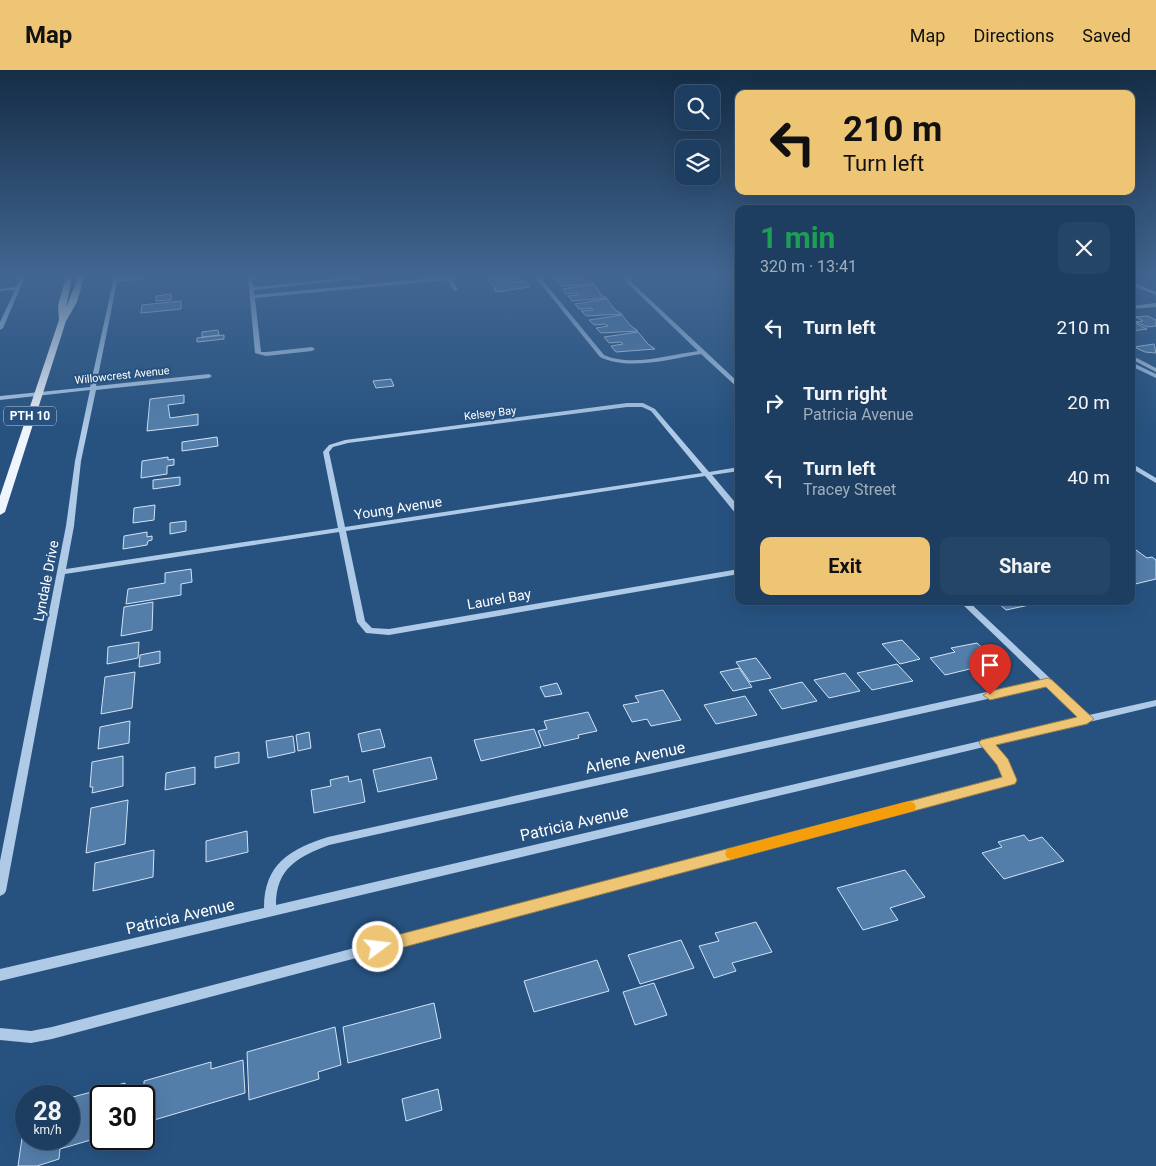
<!DOCTYPE html>
<meta charset="utf-8">
<style>
:root{--surface:#1d3e60;--page:#254566;--text:#f1f3f6;--muted:#a0aebd;--line:#3b5775;--accent:#eec574}
body{margin:0;font-family:Roboto,sans-serif;background:var(--page);color:var(--text);height:100vh;display:flex;flex-direction:column;font-size:19px;white-space:nowrap}
*{box-sizing:border-box;margin:0}
p{font-size:16px;color:var(--muted)}
.icon{flex:none;width:28px;height:28px;fill:none;stroke:currentColor;stroke-width:2;stroke-linecap:round;stroke-linejoin:round}
.map{position:relative;flex:1;overflow:hidden}
.drawer{position:absolute;left:735px;top:135px;width:400px;height:400px;display:flex;flex-direction:column;background:var(--surface);border-radius:10px;box-shadow:0 5px 20px #0002,0 0 0 1px var(--line)}
.drawer>*{flex:none}
.hud{position:absolute;left:735px;top:20px;width:400px;height:105px;border-radius:10px;box-shadow:0 5px 20px #0002,0 0 0 1px var(--line);background:#eec574;color:#111;overflow:hidden}
.fabs{position:absolute;left:675px;top:15px;display:grid;gap:10px}
.fabs a{display:grid;place-items:center;width:45px;height:45px;border-radius:10px;background:var(--surface);box-shadow:0 5px 20px #0002,0 0 0 1px var(--line);font-size:25px}
.speed{position:absolute;left:15px;top:1015px;display:flex;gap:10px;font-size:25px;font-weight:700;text-align:center}
.speed>*{display:grid;place-content:center;width:65px;height:65px;border-radius:50%;background:var(--surface);box-shadow:0 5px 20px #0002,0 0 0 1px var(--line);line-height:1}
.speed small{font-size:12px;font-weight:400}
.speed .limit{border:2px solid #111;border-radius:8px;background:#fff;color:#111}
.pin{position:absolute;display:grid;place-items:center;width:42px;height:42px;color:#fff;margin:-51px -21px;border-radius:50% 50% 50% 0;rotate:-45deg;box-shadow:0 0 5px #0007}
.pin .icon{rotate:45deg}
.me{position:absolute;width:55px;margin:-28px;rotate:75deg;stroke-linejoin:round;filter:drop-shadow(0 0 4px #0008)}
.turn{display:flex;align-items:center;gap:18px;height:105px;padding:0 25px;font-size:22px}
.turn .icon{width:65px;height:65px;stroke-width:2.5}
.turn b{display:block;font-size:35px;line-height:42px}
.round{display:grid;place-items:center;flex:none;width:52px;height:52px;border-radius:10px;background:var(--page)}
.summary{display:flex;align-items:center;justify-content:space-between;height:85px;padding:0 25px}
h1{font-size:30px;font-weight:700;line-height:38px;color:#1e9e55}
.primary-button{display:flex;gap:10px;margin-top:auto;padding:10px 25px}
.primary-button a{flex:1;height:58px;border-radius:10px;background:var(--accent);color:#111;font-size:20px;font-weight:700;line-height:58px;text-align:center}
.primary-button a+a{background:var(--page);color:var(--text)}
ul{padding:0;list-style:none}
li{display:flex;align-items:center;gap:15px;height:75px;padding:0 25px}
li div{flex:1}
li b{display:block;font-size:19px}
li em{font-style:normal}
header{display:flex;align-items:center;gap:30px;box-sizing:border-box;height:70px;padding:0 25px;background:var(--accent);color:#111}
header strong{font-size:24px}
nav{display:flex;gap:28px;margin-inline-start:auto;font-size:18px}
.map>svg:first-child{display:block}
.building{fill:#547eaa;stroke:#d1e3f5}
.lines{fill:none;stroke-linecap:round;stroke-linejoin:round}
.minor{fill:#aecae6;fill-rule:evenodd}
.major{fill:#eff5fd;fill-rule:evenodd}
.route{fill:#eec574;stroke:#9b804b}
.slow{fill:#f59e0b}
.labels{text-anchor:middle;stroke-width:4;stroke-linejoin:round;paint-order:stroke}
.far-street-label{font-size:11px;fill:#fff;stroke:#275280}
.shield{fill:#275280;stroke:#becbd9;stroke-width:1}
.shield-label{font-size:12px;font-weight:bold;fill:#fff}
.street-label{font-size:14px;fill:#fff;stroke:#275280}
.near-street-label{font-size:16px;fill:#fff;stroke:#275280}
</style>
<header>
<strong>Map</strong>
<nav><a>Map</a><a>Directions</a><a>Saved</a></nav>
</header>
<div class="map">
<svg width="1156" height="1096" viewBox="0 0 1156 1096">
<rect width="100%" height="100%" fill="#275280"/>
<g class="building">
<polygon points="521,207 524,211 513,212 525,212 529,217 496,222 494,219 496,219 487,209"/>
<polygon points="552,207 584,207 594,214 560,216 556,211 566,210 565,208 554,209"/>
<polygon points="594,214 601,225 607,228 572,231 568,226 579,225 577,223 566,224 563,219"/>
<polygon points="171,224 171,230 156,231 156,226"/>
<polygon points="607,229 615,240 622,244 586,246 581,241 593,240 591,238 579,239 575,234"/>
<polygon points="181,231 181,239 141,243 142,235"/>
<polygon points="622,245 631,256 638,261 601,263 596,258 608,256 605,254 594,255 589,250"/>
<polygon points="1147,246 1156,250 1156,256 1148,257 1136,252 1143,251 1136,247"/>
<polygon points="1131,253 1135,253 1147,259 1131,261"/>
<polygon points="218,260 219,265 202,267 202,262"/>
<polygon points="638,262 648,274 655,279 616,282 611,276 623,274 621,272 609,273 604,267"/>
<polygon points="224,265 224,269 197,272 197,268"/>
<polygon points="1154,274 1156,283 1145,282 1134,277"/>
<polygon points="391,309 394,316 376,318 373,311"/>
<polygon points="184,325 184,333 168,335 170,348 198,344 198,355 147,361 150,329"/>
<polygon points="217,367 218,376 182,381 182,372"/>
<polygon points="168,387 168,390 174,389 174,395 167,396 167,404 141,408 142,391"/>
<polygon points="180,407 180,415 153,419 153,410"/>
<polygon points="155,435 154,450 133,453 134,438"/>
<polygon points="186,451 186,461 170,464 170,453"/>
<polygon points="147,462 147,467 152,466 152,470 148,471 147,475 123,479 124,466"/>
<polygon points="1136,480 1147,488 1152,487 1156,490 1156,509 1131,515 1131,481"/>
<polygon points="191,499 192,512 181,514 181,525 126,534 128,519 165,513 165,503"/>
<polygon points="996,531 1048,531 1006,540"/>
<polygon points="153,532 152,560 121,566 124,537"/>
<polygon points="902,570 920,589 900,594 882,574"/>
<polygon points="139,572 138,588 107,594 108,577"/>
<polygon points="977,573 995,589 981,592 984,595 974,598 945,605 930,588 955,582 951,578"/>
<polygon points="160,581 160,593 139,597 140,585"/>
<polygon points="756,588 771,608 750,612 736,592"/>
<polygon points="897,594 913,611 872,620 857,603"/>
<polygon points="739,598 752,617 733,621 720,602"/>
<polygon points="135,602 132,638 101,644 105,607"/>
<polygon points="845,603 860,621 829,628 814,610"/>
<polygon points="802,612 817,631 782,639 769,620"/>
<polygon points="557,613 562,624 545,627 540,617"/>
<polygon points="663,620 681,650 651,656 647,649 632,652 623,635 639,632 635,626"/>
<polygon points="745,626 757,645 716,654 704,635"/>
<polygon points="588,642 597,661 578,665 579,668 544,676 538,661 547,659 544,651"/>
<polygon points="130,651 129,673 98,679 100,657"/>
<polygon points="380,659 385,677 362,682 358,664"/>
<polygon points="534,659 541,677 481,691 474,670"/>
<polygon points="309,662 311,678 298,681 296,665"/>
<polygon points="293,666 295,682 268,688 266,671"/>
<polygon points="239,682 239,693 215,698 215,687"/>
<polygon points="123,686 123,716 92,723 93,717 90,717 92,692"/>
<polygon points="431,687 437,709 378,722 373,700"/>
<polygon points="195,697 195,714 165,720 166,703"/>
<polygon points="348,706 349,712 361,709 365,732 314,743 311,720 331,716 330,710"/>
<polygon points="128,730 125,774 86,783 91,738"/>
<polygon points="247,761 248,782 206,792 206,771"/>
<polygon points="1024,765 1029,771 1042,767 1064,791 1004,809 982,783 1002,777 998,772"/>
<polygon points="154,780 153,807 93,821 95,793"/>
<polygon points="905,800 925,827 890,838 898,850 863,860 837,818"/>
<polygon points="756,852 772,882 732,893 736,901 714,908 699,876 719,871 715,863"/>
<polygon points="681,870 694,898 640,914 628,885"/>
<polygon points="597,890 609,921 534,942 524,911"/>
<polygon points="654,913 667,945 635,955 623,922"/>
<polygon points="434,933 441,968 348,993 343,957"/>
<polygon points="335,957 341,995 318,1002 319,1009 249,1030 247,982"/>
<polygon points="243,990 245,1023 144,1053 144,1011 211,992 211,999"/>
<polygon points="125,1013 125,1026 101,1026 101,1067 60,1079 59,1089 37,1096 18,1096 26,1040 26,1069 69,1069 69,1028"/>
<polygon points="438,1019 442,1040 406,1051 402,1029"/>
</g>
<g class="lines">
<g class="minor">
<polygon points="21,207 25,207 3,258 0,260 0,252 15,220 0,221 0,219 16,217"/>
<path d="M114 207H118V209L160 207 117 212 96 316 209 304 212 306 209 308 96 320 81 391 74 456 66 499 338 458 323 382 329 375 345 370 627 333H643L655 339 709 402 739 397V401L712 405 739 437V444H736L705 406 346 461 365 551 372 558 389 559 739 499V504L389 565 366 563 357 552 339 462 65 504 6 821 4 824 0 826V791L66 456 75 391 90 320 0 330V326L90 317ZM627 337H642L651 341 702 403 345 457 329 382 333 377 348 373Z"/>
<polygon points="248,207 252,207 254,217 356,207 374,207 254,220 254,225 443,207 451,207 458,220 454,221 447,210 255,228 261,282 266,282 312,277 315,279 312,281 266,286 255,283"/>
<path d="M535 207H540L604 285C630 297 670 285 698 281L621 207H626L739 313V319L701 284C670 289 629 301 600 287Z"/>
<polygon points="1131,212 1156,222 1156,225 1131,215"/>
<polygon points="1156,233 1156,237 1131,239 1131,236"/>
<polygon points="1131,285 1156,298 1156,302 1131,289"/>
<polygon points="1131,292 1156,304 1156,308 1131,296"/>
<polygon points="1131,393 1156,408 1156,413 1131,398"/>
<path d="M959 531H968L1089 645 1156 630V636L993 675 1007 690 1015 710 1014 713 1010 714 52 969 31 973 0 970V958L31 961 52 957 1004 708 998 695 984 677 0 911V899L264 838C264 794 290 779 328 767L1041 610ZM1046 616 1079 648 276 835C276 798 298 787 329 775Z"/>
</g>
<polygon class="major" points="66,207 72,207 66,238 78,207 84,207 77,232 66,251 5,442 0,445 0,426 59,250 58,235"/>
</g>
<linearGradient id="sky" x2="0" y2="1"><stop stop-color="#152d46"/><stop offset="0.57" stop-color="#416691"/><stop offset="1" stop-color="#416691" stop-opacity="0"/></linearGradient>
<rect width="1156" height="361" fill="url(#sky)"/>
<polygon class="route" points="1048,608 1052,610 1094,649 1087,654 996,675 1008,689 1017,710 1015,714 378,884 372,882 369,877 372,872 378,870 1002,707 997,695 979,673 981,670 1077,647 1046,617 990,630 983,625 990,621"/>
<polygon class="slow" points="909,731 914,733 916,737 914,741 732,789 727,788 725,784 727,779 732,778"/>
<g class="labels">
<g class="far-street-label">
<text transform="translate(122 305) rotate(-6)" y="4">Willowcrest Avenue</text>
<text transform="translate(490 343) rotate(-7)" y="4">Kelsey Bay</text>
</g>
<rect class="shield" x="4" y="336.5" width="52" height="19" rx="4"/>
<g class="shield-label">
<text x="30" y="350">PTH 10</text>
</g>
<g class="street-label">
<text transform="translate(398 438) rotate(-9)" y="5">Young Avenue</text>
<text transform="translate(46 511) rotate(-79)" y="5">Lyndale Drive</text>
<text transform="translate(499 529) rotate(-10)" y="5">Laurel Bay</text>
</g>
<g class="near-street-label">
<text transform="translate(635 687) rotate(-12)" y="6">Arlene Avenue</text>
<text transform="translate(574 753) rotate(-13)" y="6">Patricia Avenue</text>
<text transform="translate(180 846) rotate(-13)" y="6">Patricia Avenue</text>
</g>
</g>
</svg>
<div class="fabs">
<a><svg class="icon" aria-label="search" viewBox="0 0 24 24"><circle cx="10" cy="10" r="6"/><path d="M15 15l6 6"/></svg></a>
<a><svg class="icon" aria-label="layers" viewBox="0 0 24 24"><path d="M12 4l9 5-9 5-9-5zM3 14l9 5 9-5"/></svg></a>
</div>
<div class="speed"><div>28<small>km/h</small></div><div class="limit">30</div></div>
<div class="pin" style="left:990px;top:625px;background:#d93025"><svg class="icon" aria-label="arrive" viewBox="0 0 24 24"><path d="M6 21V4h12l-3 4 3 4H6"/></svg></div>
<svg class="me" style="left:378px;top:877px" viewBox="-20 -20 40 40"><circle r="17" fill="#eec574" stroke="#fff" stroke-width="3"/><path d="M0-11L8 9 0 5-8 9z" fill="#fff"/></svg>
<div class="hud">
<div class="turn"><svg class="icon" aria-label="left" viewBox="0 0 24 24"><path d="M17 20v-9H6M10 6l-5 5 5 5"/></svg><div><b>210 m</b>Turn left</div></div>
</div>
<section class="drawer">
<div class="summary"><div><h1>1 min</h1><p>320 m · 13:41</p></div><a class="round"><svg class="icon" aria-label="close" viewBox="0 0 24 24"><path d="M6 6l12 12M18 6L6 18"/></svg></a></div>
<ul>
<li><svg class="icon" aria-label="left" viewBox="0 0 24 24"><path d="M17 20v-9H6M10 6l-5 5 5 5"/></svg><div><b>Turn left</b></div><em>210 m</em></li>
<li><svg class="icon" aria-label="right" viewBox="0 0 24 24"><path d="M7 20v-9h11M14 6l5 5-5 5"/></svg><div><b>Turn right</b><p>Patricia Avenue</p></div><em>20 m</em></li>
<li><svg class="icon" aria-label="left" viewBox="0 0 24 24"><path d="M17 20v-9H6M10 6l-5 5 5 5"/></svg><div><b>Turn left</b><p>Tracey Street</p></div><em>40 m</em></li>
</ul>
<div class="primary-button"><a>Exit</a><a>Share</a></div>
</section>
</div>
